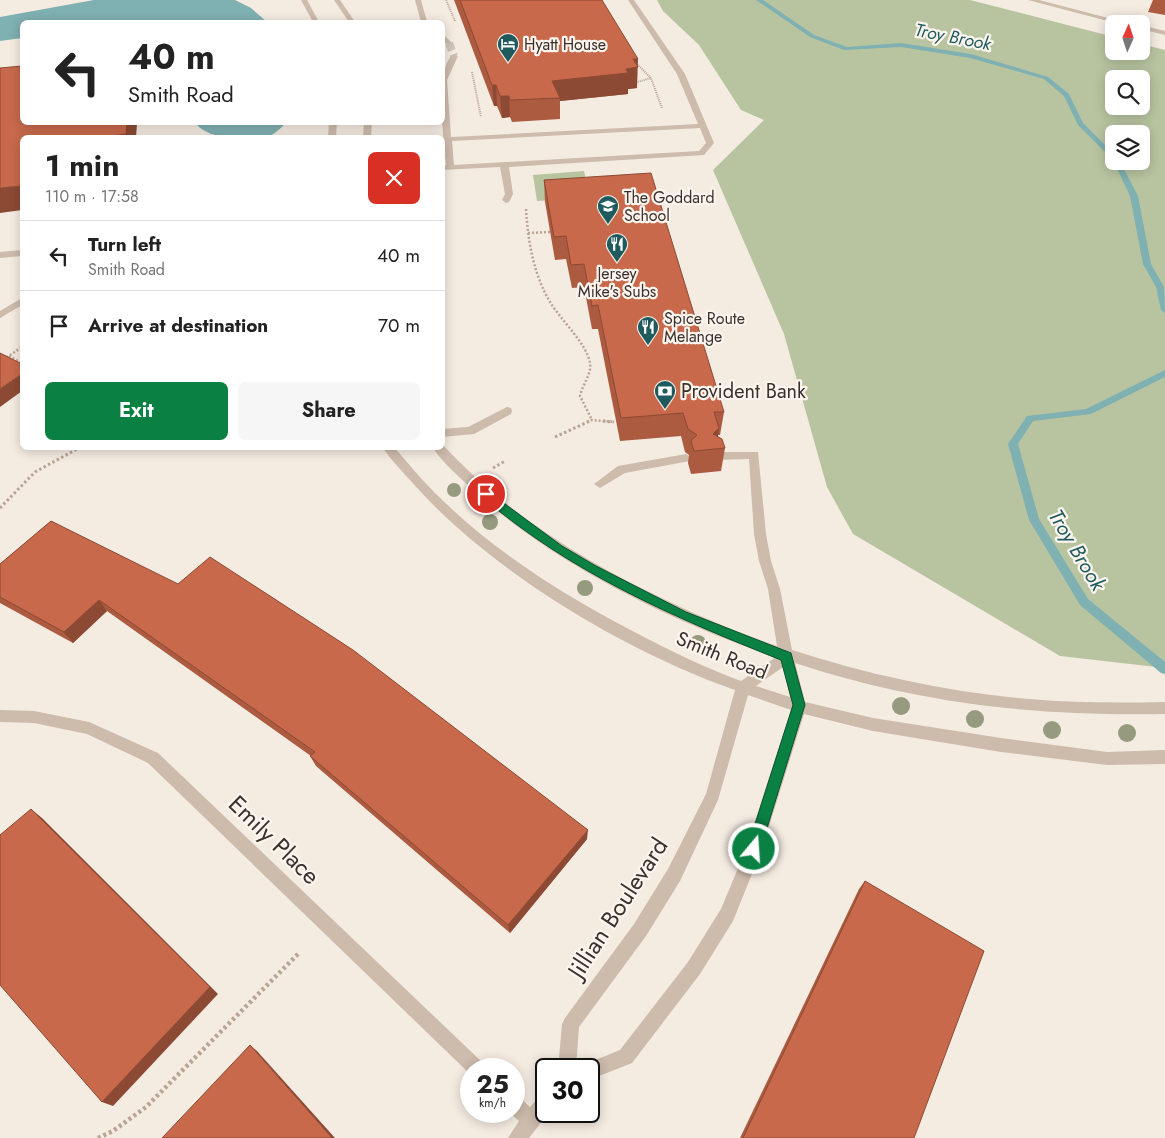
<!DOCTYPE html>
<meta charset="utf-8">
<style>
:root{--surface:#fff;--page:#f6f6f6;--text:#222;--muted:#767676;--line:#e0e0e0;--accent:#0b8043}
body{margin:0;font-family:Jost,sans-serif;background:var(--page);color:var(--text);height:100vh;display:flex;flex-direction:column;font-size:19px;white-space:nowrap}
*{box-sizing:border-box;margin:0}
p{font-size:16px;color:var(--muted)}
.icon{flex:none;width:28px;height:28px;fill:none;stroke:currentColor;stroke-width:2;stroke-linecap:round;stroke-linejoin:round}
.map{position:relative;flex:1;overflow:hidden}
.details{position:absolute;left:20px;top:135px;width:425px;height:315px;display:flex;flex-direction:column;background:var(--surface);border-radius:8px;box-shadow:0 2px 12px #0003}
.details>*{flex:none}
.banner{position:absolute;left:20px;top:20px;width:425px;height:105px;border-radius:8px;box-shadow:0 2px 12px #0003;background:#fff;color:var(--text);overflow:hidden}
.needle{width:32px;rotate:3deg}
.tools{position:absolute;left:1105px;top:15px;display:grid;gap:10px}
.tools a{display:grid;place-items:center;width:45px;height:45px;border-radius:8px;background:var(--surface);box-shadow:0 2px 12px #0003;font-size:25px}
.speed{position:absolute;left:460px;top:1058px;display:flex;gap:10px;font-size:25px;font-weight:700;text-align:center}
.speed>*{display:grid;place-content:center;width:65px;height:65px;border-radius:50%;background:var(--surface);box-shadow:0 2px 12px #0003;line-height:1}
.speed small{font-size:12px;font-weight:400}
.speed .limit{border:2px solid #111;border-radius:8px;background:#fff;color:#111}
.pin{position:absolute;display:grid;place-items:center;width:42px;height:42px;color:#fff;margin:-21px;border:2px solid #fff;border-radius:50%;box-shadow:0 1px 5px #0007}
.me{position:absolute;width:55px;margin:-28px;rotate:18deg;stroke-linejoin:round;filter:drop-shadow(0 0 4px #0008)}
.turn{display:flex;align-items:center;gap:18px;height:105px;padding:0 25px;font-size:22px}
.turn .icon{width:65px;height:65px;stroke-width:2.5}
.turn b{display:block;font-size:35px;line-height:42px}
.round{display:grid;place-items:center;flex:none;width:52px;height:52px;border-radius:8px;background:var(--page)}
.overview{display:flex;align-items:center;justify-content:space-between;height:85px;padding:0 25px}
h1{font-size:30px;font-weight:700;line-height:38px}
.primary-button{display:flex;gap:10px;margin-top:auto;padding:10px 25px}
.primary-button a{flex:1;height:58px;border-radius:8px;background:var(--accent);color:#fff;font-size:20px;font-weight:700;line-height:58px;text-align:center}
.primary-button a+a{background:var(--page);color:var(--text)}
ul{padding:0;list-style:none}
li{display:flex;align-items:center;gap:15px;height:70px;padding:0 25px;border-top:1px solid var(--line)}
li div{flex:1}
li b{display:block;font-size:19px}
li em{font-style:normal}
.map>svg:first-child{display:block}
.green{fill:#b8c4a0;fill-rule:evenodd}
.water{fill:#7fb0b2}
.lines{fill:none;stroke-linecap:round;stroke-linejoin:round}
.stream{fill:#7fb0b2;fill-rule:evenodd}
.minor-tunnel{stroke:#cfc6bd;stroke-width:8;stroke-dasharray:8 4;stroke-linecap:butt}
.path-far3{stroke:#b9a596;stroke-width:2;stroke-dasharray:1 1;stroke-linecap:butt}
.path-far2{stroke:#b9a596;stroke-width:2.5;stroke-dasharray:2 2;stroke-linecap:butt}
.path-far1{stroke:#b9a596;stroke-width:3;stroke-dasharray:2.5 2.5;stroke-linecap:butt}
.path{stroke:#b9a596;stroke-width:4.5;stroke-dasharray:3 3;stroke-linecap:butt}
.minor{fill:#cdbbac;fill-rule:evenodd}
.tree{fill:#969b7f}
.wall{fill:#ac5a40}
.shaded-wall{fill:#8c4a34}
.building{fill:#c8694b;stroke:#8c4a34}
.route{fill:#0b8043;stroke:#07532c}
.labels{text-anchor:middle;stroke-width:4.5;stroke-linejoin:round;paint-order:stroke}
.far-poi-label{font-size:16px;fill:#3b302b;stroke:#fbf5ee;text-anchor:start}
.far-water-label{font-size:18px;font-style:italic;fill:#1f5a5e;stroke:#fbf5ee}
.poi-label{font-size:20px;fill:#3b302b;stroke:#fbf5ee;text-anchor:start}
.street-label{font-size:20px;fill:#3b302b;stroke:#fbf5ee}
.water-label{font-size:21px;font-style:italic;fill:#1f5a5e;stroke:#fbf5ee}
.near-street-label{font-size:24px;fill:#3b302b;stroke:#fbf5ee}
</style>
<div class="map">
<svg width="1165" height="1138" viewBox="0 0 1165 1138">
<rect width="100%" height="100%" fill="#f4ebe1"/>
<g class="green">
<path d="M657 0H970L1114 37V51H1141V44L1165 50V668L1060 656 853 534 827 487 784 334 713 170 764 120 741 110 699 45 663 11ZM1114 79H1141V106H1114ZM1114 134H1141V161H1114Z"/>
<polygon points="584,171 590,198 537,201 533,175"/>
</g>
<g class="water">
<polygon points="94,0 235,0 251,8 267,22 22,22 22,38 0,41 0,17"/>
<path d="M196 123H286C280 129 273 136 263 138 246 141 205 139 196 123Z"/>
</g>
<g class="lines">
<g class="stream">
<polygon points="756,0 763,0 814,35 847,47 901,43 971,54 1048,77 1069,94 1083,123 1114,154 1114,161 1120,161 1138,196 1151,264 1164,287 1165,313 1161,310 1156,287 1143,264 1130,196 1113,160 1078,125 1064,96 1044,79 970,58 901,47 844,50 810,37"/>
<polygon points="1165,370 1165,377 1091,414 1033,421 1018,444 1039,519 1088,599 1165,662 1165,674 1161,673 1080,605 1029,520 1008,444 1027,416 1086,409"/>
</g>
<polyline class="minor-tunnel" points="449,43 454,56"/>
<g class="path-far3">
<polyline points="446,0 455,21"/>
<polyline points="636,63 651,78 662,108"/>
<polyline points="472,72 481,117"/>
<polyline points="634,83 651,78"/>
</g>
<g class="path-far2">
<path d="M526 209C528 241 533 273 550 302 560 319 587 344 590 363 592 374 582 385 580 396L592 420"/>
<polyline points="528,233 550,232"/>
<polyline points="9,356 22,363"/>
<polyline points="0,362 22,347"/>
<polyline points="587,422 592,420 614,422"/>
</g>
<g class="path-far1">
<polyline points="603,421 614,422"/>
<polyline points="555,437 590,421"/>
<polyline points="493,468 505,461"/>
<polyline points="0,508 35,472 79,448"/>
</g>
<polyline class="path" points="98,1138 113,1131 146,1107 300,952"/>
<g class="minor">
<polygon points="301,0 307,0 319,22 313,22"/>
<polygon points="334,0 340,0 355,22 349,22"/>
<polygon points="415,0 421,0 427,22 421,22"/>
<path d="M628 0H634L685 74 714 143 704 155 509 167 513 194 509 202 506 203 502 200 505 194 500 167 442 170V166L446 165C444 144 434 65 454 54L458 56 447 80 451 137 698 124 677 74ZM700 128 706 143 699 151 454 165 452 141Z"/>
<polygon points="1028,0 1039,0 1131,24 1119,24"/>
<polygon points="1141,25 1165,31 1165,35 1141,29"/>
<polygon points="442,33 451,42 451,44 447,44 442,40"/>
<polygon points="329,122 337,122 336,138 328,138"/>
<polygon points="364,122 372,122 371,138 363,138"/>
<polygon points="22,250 22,256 0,258 0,252"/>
<polygon points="22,298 22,305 0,318 0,311"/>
<polygon points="507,407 511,408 512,411 511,414 474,434 442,437 442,429 468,427"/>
<path d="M443 445C508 515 586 563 672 603 706 619 741 634 777 646L768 589 759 561 754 534 749 459 717 460 711 456 717 452H758L766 534 771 561 780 589 792 650C869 675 948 692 1029 699 1074 703 1120 703 1165 702V714C1034 716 920 704 795 663L805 702 873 718 1001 738 1107 752 1165 750V764L1107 765 1001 752 873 731 804 714 762 849 733 921 700 974 632 1063 589 1080V1069H581L583 1065 620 1050 688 962 721 909 746 849 791 710 748 695 718 800 680 881 646 936 579 1027 576 1069H558L562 1024 565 1018 634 924 668 869 706 794 735 690C624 651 487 569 410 480 401 470 391 460 383 448H395C408 463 421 479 435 493 495 553 569 599 644 637 675 653 708 669 741 681L776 657C673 623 548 561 470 487 457 475 442 462 433 448H442ZM783 667 790 697 756 686Z"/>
<polygon points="686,454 692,458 690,461 625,473 600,488 594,484 618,466"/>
<polygon points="0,710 34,711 89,722 158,753 483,1063 486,1069 471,1069 471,1075 148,763 87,734 34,723 0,722"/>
<polygon points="546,1093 546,1111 550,1111 529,1138 508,1138 519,1121 508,1111 514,1111 514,1095 520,1098 530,1107 540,1096"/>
</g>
</g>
<g class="tree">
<circle cx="454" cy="490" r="7"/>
<circle cx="490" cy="522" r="8"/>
<circle cx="585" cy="588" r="8"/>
<circle cx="698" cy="643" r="8"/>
<circle cx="901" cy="706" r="9"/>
<circle cx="975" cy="719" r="9"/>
<circle cx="1052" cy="730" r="9"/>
<circle cx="1127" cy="733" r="9"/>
</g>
<g class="wall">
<polygon points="454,0 602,0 637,67 637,88 628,89 628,94 560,101 560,119 512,122 510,117 502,118 497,106 494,106"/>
<polygon points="1153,0 1165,0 1165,15 1148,12"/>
<polygon points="544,180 724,412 720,435 718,435 718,436 725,448 721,471 691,474 688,463 689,455 685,452 681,436 620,441 598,329 592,329 584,287 572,288 566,259 555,260 545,202"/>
<polygon points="51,521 587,839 510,933 316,766 310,756 311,756 107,611 73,643 0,603 0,564"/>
<polygon points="865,881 914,1138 740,1138 859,889"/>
</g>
<g class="shaded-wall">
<polygon points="633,59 638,59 637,88 628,89 628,94 560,101 560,98 552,81 626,69"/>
<polygon points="492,85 496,85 497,106 494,106"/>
<polygon points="500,96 509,96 510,117 502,118"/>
<polygon points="127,122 137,123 136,138 100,138"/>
<polygon points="22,186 22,210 0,213 0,188"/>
<polygon points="22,374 22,391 0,407 0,389"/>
<polygon points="719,428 716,449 713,434"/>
<polygon points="99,600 107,611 73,643 64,632"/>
<polygon points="31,809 42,818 218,994 113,1106 102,1102"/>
<polygon points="588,830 587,839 510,933 508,925"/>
<polygon points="250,1045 257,1051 335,1138 332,1138"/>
</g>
<g class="building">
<polygon points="460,0 602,0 638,59 633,59 638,67 626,69 628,73 552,81 560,98 510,100 509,96 500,96 496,85 492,85"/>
<polygon points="22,66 22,122 127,122 126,134 100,138 22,138 22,186 0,188 0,68"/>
<polygon points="651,173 724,412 714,412 719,428 713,434 722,439 725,448 694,451 691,441 697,435 688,429 683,413 621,418 598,305 592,306 584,264 571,265 566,236 554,237 544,180"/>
<polygon points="0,353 22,364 22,374 0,389"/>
<polygon points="51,521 178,584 210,557 353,650 588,830 508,925 310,756 315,752 99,600 64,632 0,597 0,564"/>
<polygon points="31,809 210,987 102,1102 0,985 0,835"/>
<polygon points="865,881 984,951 914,1138 743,1138"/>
<polygon points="250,1045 332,1138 162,1138"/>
</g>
<path class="route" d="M486 490 562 546 596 566 686 612 791 653 805 705 759 854 754 856 749 854 747 849 793 705 781 660C673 617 571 573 482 497V491Z"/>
<defs>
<g id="hotel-pin" transform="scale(1.125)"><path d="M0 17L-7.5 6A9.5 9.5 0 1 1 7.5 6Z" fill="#1f5a5e" stroke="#fbf5ee"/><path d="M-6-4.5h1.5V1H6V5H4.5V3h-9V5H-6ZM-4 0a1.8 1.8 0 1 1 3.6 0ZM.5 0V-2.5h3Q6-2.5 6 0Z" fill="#fff"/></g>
<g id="school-pin" transform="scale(1.125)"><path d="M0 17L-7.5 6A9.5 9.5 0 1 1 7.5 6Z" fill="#1f5a5e" stroke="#fbf5ee"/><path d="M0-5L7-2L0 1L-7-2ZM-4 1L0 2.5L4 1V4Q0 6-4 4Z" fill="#fff"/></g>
<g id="restaurant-pin" transform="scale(1.125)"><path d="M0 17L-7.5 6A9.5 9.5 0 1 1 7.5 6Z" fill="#1f5a5e" stroke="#fbf5ee"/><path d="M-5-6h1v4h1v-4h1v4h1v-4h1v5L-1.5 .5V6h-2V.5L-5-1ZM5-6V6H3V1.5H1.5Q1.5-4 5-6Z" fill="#fff"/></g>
<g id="bank-pin" transform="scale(1.125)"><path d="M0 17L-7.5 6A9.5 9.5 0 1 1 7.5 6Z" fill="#1f5a5e" stroke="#fbf5ee"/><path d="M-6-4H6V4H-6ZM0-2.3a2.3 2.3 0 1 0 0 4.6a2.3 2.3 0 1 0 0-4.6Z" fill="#fff"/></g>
</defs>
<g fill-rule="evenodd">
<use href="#hotel-pin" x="508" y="44"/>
<use href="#school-pin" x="608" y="206"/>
<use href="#restaurant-pin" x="617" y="244"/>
<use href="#restaurant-pin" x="648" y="327"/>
<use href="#bank-pin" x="665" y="391"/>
</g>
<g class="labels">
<g class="far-poi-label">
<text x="524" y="50">Hyatt House</text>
<text x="624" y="203">The Goddard<tspan x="624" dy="18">School</tspan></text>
<text x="617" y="279" text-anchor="middle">Jersey<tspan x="617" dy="18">Mike's Subs</tspan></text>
<text x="664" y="324">Spice Route<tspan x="664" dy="18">Melange</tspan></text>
</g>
<g class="far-water-label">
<text transform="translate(953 37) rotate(11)" y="6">Troy Brook</text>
</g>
<g class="poi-label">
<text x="681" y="398">Provident Bank</text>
</g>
<g class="street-label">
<text transform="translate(722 655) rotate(22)" y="7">Smith Road</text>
</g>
<g class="water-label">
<text transform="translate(1077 550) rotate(59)" y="7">Troy Brook</text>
</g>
<g class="near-street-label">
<text transform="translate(274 840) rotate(44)" y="8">Emily Place</text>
<text transform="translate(618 908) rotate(-57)" y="8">Jillian Boulevard</text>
</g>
</g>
</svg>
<div class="tools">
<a><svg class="needle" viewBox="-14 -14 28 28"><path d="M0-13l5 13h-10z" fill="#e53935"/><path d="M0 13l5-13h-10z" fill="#767676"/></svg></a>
<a><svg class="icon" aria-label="search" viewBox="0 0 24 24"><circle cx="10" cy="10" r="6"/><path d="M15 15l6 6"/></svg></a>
<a><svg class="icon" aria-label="layers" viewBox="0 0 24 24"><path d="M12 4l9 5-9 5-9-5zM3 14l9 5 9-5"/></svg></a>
</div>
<div class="speed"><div>25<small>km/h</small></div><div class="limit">30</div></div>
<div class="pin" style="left:486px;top:494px;background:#d93025"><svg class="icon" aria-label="arrive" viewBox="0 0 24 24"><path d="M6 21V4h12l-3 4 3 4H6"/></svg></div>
<svg class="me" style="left:754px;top:849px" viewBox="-20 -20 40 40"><circle r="17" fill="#0b8043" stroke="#fff" stroke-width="3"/><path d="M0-11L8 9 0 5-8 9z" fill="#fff"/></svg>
<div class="banner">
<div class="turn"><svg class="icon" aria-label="left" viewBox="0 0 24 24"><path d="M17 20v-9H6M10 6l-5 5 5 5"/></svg><div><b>40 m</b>Smith Road</div></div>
</div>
<section class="details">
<div class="overview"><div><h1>1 min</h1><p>110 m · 17:58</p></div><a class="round" style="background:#d93025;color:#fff"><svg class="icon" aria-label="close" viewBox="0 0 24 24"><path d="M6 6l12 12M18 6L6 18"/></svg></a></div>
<ul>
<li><svg class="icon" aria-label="left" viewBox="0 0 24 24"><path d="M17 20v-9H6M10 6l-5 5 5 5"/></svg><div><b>Turn left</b><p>Smith Road</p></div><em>40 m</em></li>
<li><svg class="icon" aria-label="arrive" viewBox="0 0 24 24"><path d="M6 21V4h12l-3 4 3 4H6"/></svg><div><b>Arrive at destination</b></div><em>70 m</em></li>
</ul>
<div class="primary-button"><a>Exit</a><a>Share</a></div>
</section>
</div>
